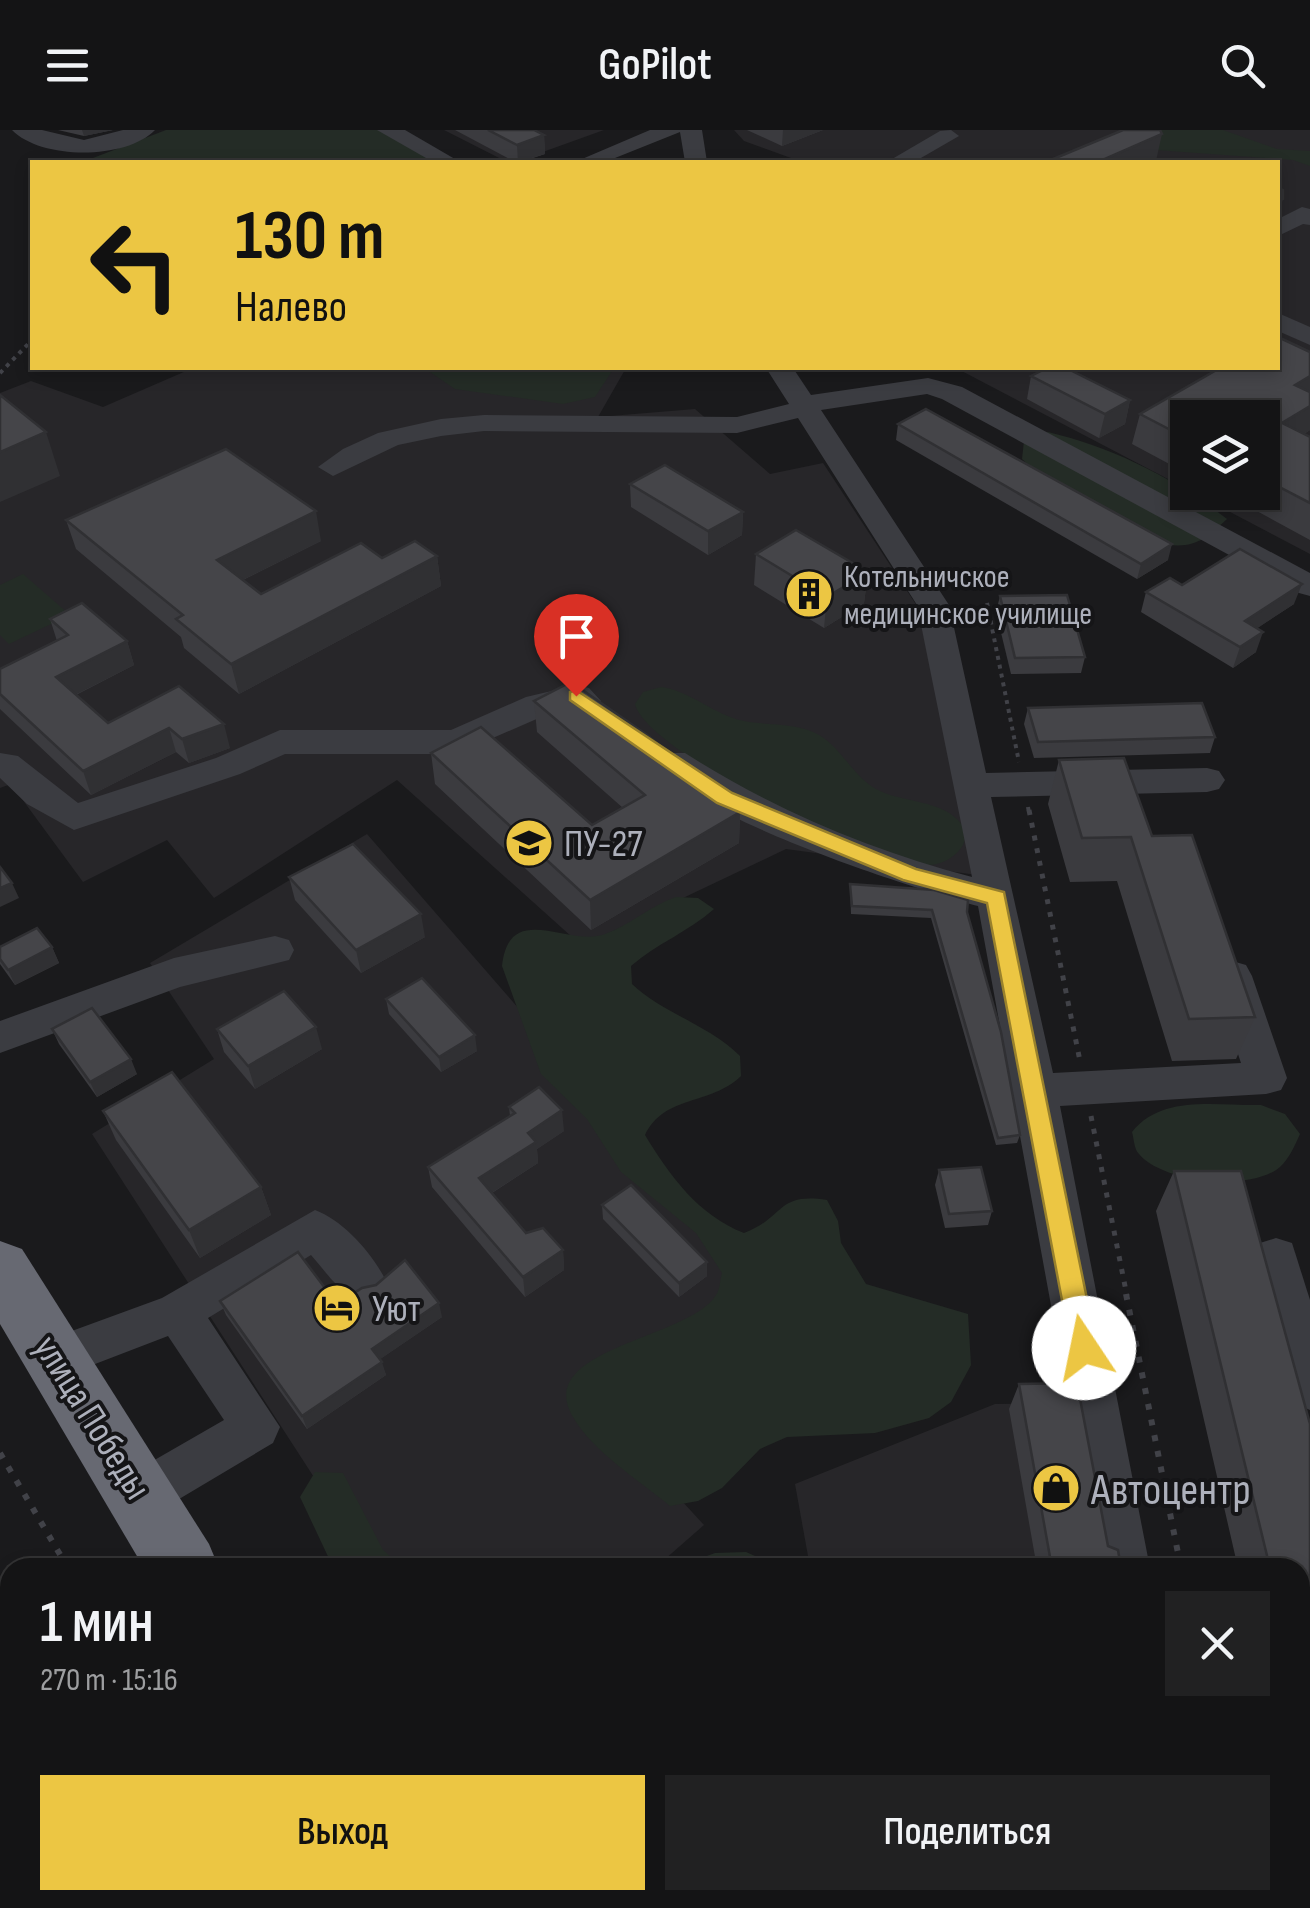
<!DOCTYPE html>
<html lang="ru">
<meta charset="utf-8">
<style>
:root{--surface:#141415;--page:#212122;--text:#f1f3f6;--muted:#9d9ea0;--line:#333334;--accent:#ecc643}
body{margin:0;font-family:"Sofia Sans Condensed",sans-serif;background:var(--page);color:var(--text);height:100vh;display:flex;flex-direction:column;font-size:38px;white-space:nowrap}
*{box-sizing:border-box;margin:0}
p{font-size:32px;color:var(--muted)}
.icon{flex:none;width:55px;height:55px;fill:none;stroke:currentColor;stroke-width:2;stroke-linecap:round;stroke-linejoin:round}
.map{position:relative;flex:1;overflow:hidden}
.side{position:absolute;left:0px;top:1428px;width:1310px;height:352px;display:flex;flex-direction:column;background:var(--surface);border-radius:30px 30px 0 0;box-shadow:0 5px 15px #0003,0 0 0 2px var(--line)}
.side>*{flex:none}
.hud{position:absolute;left:30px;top:30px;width:1250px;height:210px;border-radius:0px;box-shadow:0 5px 15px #0003,0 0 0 2px var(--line);background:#ecc643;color:#111;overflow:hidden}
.controls{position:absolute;left:1170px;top:270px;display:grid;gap:20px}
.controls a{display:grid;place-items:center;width:110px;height:110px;border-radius:0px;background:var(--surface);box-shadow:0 5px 15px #0003,0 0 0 2px var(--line);font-size:50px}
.pin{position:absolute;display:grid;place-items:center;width:85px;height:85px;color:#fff;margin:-102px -42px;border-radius:50% 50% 50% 0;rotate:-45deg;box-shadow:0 0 10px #0007}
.pin .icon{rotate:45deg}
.me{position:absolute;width:110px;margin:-55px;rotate:349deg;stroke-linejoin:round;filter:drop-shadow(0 0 8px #0008)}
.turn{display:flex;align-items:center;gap:35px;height:210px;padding:0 40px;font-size:45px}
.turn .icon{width:130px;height:130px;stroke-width:2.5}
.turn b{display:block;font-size:70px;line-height:85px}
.round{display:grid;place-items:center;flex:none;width:105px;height:105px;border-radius:0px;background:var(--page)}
.summary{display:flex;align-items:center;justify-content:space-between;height:170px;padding:0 40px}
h1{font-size:60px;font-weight:600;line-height:75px}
.action{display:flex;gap:20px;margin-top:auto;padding:20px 40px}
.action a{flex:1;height:115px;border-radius:0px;background:var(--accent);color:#111;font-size:40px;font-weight:600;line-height:115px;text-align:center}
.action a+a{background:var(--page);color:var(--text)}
header{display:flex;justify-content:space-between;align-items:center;height:130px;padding:0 40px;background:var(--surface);font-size:45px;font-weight:600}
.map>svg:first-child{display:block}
.built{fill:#272629}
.green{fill:#242c26}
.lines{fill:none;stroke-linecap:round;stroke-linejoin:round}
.path-far2{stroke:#414248;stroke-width:4;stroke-dasharray:4 5;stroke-linecap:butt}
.path-far1{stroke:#414248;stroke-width:5;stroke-dasharray:5 8;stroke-linecap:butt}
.path{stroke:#414248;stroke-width:6;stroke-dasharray:6 10;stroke-linecap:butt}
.minor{fill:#3b3c41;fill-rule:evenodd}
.highway{fill:#676972;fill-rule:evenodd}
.wall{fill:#3b3b3f}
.shaded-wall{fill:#303033}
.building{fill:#454549;stroke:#303033;stroke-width:2.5}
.route{fill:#ecc643;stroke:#99812c;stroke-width:2.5}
.labels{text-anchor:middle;stroke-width:8;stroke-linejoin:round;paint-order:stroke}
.far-poi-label{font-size:32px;fill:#adb0bb;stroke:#151517;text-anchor:start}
.poi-label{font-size:38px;fill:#adb0bb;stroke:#151517;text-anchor:start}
.street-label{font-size:38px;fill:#adb0bb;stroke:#151517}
.near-poi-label{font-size:45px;fill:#adb0bb;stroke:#151517;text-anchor:start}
</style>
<header><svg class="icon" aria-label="menu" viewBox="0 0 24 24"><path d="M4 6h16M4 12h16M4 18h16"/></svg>GoPilot<svg class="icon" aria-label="search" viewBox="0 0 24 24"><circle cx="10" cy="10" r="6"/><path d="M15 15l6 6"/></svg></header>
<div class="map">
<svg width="1310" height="1778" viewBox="0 0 1310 1778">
<rect width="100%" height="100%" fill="#1a1a1c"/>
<g class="built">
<polygon points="444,0 604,0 515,32 507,32"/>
<polygon points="734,0 1310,0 1310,424 1194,363 1262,362 1262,288 1188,288 1187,359 956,238 1278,238 1278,32 802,32 744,11"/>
<polygon points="193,238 626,238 598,287 695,279 770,344 823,333 917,476 977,745 786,719 582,816 397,650 214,768 167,710 83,752 11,654 0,658 0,263 31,251 103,277"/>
<polygon points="367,704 752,1147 587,1268 704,1395 656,1437 372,1437 92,1004 214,929 150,833"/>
<polygon points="1073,1273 1105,1437 810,1437 795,1354 995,1274"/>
<polygon points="869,1770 1143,1770 1145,1778 870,1778"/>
</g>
<g class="green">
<polygon points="166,0 380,0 442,32 92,32 93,28"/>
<polygon points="1147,0 1223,0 1277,19 1310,21 1310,36 1293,30 1156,20"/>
<polygon points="424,238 614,238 595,267 563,274 455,259"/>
<path d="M1048 302C1114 318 1174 348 1227 389 1207 407 1197 418 1169 415L1042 347 1022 329 1024 311Z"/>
<polygon points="23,444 70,485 9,514 0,505 0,455"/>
<path d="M661 557C691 561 714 585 744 591 768 596 797 592 819 605 843 619 854 649 880 661 904 672 940 671 958 690 978 712 951 734 929 735 878 735 646 622 635 574L643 562Z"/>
<path d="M676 767 698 768 714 779C688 802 656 814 631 836L632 854C664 884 709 895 740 926L741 946C710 976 665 964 645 1005 670 1046 698 1085 744 1103 786 1087 776 1062 827 1070L838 1091 841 1113 866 1154 968 1184 971 1235 951 1272 929 1288 875 1303 787 1307 760 1319 722 1358 698 1371 670 1376C639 1350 593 1322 573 1287 532 1218 690 1209 716 1165 720 1160 720 1149 722 1143L696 1103 621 1042 587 989 541 944 502 836C509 769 569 818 605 804 630 795 650 776 676 767Z"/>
<path d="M1261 975 1285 984 1300 1004C1295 1015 1289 1029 1280 1037 1251 1062 1163 1053 1139 1024 1134 1019 1134 1009 1132 1002 1162 964 1216 976 1261 975Z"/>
<polygon points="315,1342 343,1343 383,1420 403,1437 333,1437 300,1367"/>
<polygon points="746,1422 780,1437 677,1437 715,1423"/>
<polygon points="518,1770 784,1770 776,1778 526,1778"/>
</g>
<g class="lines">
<g class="path-far2">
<polyline points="0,243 32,210"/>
<polyline points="987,473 1019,632"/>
<polyline points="1028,677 1029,683"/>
</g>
<g class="path-far1">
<polyline points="1029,680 1080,931"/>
<polyline points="1091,986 1127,1166"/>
</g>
<g class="path">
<polyline points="1126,1164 1181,1438"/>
<polyline points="0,1323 68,1438"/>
<polyline points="265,1770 269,1778"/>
<polyline points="1248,1770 1250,1778"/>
</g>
<g class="minor">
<path d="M12 0H42L84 10 123 0H155C126 30 41 30 12 0Z"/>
<polygon points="377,0 405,0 460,32 433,32"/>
<polygon points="650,0 702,0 707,32 685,32 680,2 605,32 575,32"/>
<polygon points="940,1 951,0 959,6 914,32 887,32"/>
<polygon points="1302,77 1310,79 1310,95 1303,94 1278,106 1278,89"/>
<polygon points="1278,183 1310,197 1310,215 1278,201"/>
<path d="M766 238H793L811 265 928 248 962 257 1310 443V466L1299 463 942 269 927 264 821 280 949 475 986 643 1207 638 1219 641 1225 650 1219 659 1207 662 991 667 1053 943 1241 933 1212 846 1218 835 1232 831 1246 835 1252 846 1287 948 1281 960 1266 964 1060 976 1150 1438H1099L978 776C910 757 691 688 656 631L661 623H685C774 680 870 720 972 747L917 475 798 288 737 303 484 301 441 306 398 315 333 346 318 337 343 319 378 303 441 289 484 285 737 287 789 274Z"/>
<polygon points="577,555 589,558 601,571 596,579 548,584 456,624 285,624 240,644 74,700 27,674 0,648 0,623 18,626 78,673 216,628 280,600 451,600 526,567"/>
<polygon points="275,806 289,810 294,820 289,830 180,857 0,923 0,891 174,828"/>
<path d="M315 1080C343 1090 373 1124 386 1151L379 1165C346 1177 331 1147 311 1125L208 1188 280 1297 273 1313 159 1381 142 1388 125 1381 117 1364 125 1347 224 1290 168 1206 56 1249 39 1243 33 1228 39 1213 162 1168Z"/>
<polygon points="1276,1108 1292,1113 1310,1170 1310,1280 1293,1273 1286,1258 1254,1127 1260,1113"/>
<polygon points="10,1713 10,1770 18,1770 0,1778 0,1717"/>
<polygon points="860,1770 940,1770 936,1778 857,1778"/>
<polygon points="1158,1770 1216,1770 1218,1778 1160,1778"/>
</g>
<g class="highway">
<polygon points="0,1111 22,1119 209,1414 219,1438 144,1438 0,1194"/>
<polygon points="345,1770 426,1770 430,1778 349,1778"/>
</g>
</g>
<g class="wall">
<polygon points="58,0 113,0 84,6"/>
<polygon points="455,0 534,0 544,5 545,24 521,32 515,32"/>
<polygon points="747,0 823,0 782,16"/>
<polygon points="1310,222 1310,300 1304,304 1310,307 1310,410 1222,362 1262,362 1262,288 1188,288 1188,344 1132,314 1140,284"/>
<polygon points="1031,246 1130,270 1125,294 1099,308 1027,269"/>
<polygon points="898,294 1168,430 1137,449 896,310"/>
<polygon points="630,354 743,382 742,405 708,425 631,377"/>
<polygon points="66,390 321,411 243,450 261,464 382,428 437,426 441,456 239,564 184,518 181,507 76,419"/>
<polygon points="756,424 868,442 864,473 824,498 754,455"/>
<polygon points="1182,455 1294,474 1257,498 1256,522 1233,538 1141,482 1146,462"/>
<polygon points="1000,466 1085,527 1081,543 1011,544 996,482"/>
<polygon points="50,489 127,511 134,535 76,565 108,593 179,556 230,618 189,633 176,622 91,665 0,579 0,539 57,511"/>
<polygon points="534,571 740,682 739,713 591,800 435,654 431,623 592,695 623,678 537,602"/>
<polygon points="1028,578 1215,607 1210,623 1034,628 1024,594"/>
<polygon points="1059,630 1152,706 1255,887 1236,929 1172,931 1117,751 1070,752 1048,674"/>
<polygon points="289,747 425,807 361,843 295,770"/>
<polygon points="850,754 967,782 1020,1005 1017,1013 996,1015 931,788 851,784"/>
<polygon points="0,817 52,817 59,833 15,855 0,834"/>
<polygon points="386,869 477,921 441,942 389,884"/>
<polygon points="52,899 137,944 97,967 59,914"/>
<polygon points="217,899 322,919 255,959 224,922"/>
<polygon points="509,977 564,1001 537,1019 538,1033 492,1063 526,1103 563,1120 564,1140 525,1167 432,1057 428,1037 510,986"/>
<polygon points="103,981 261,1057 271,1085 200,1128 116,1010"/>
<polygon points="939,1040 992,1081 988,1095 945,1098 935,1055"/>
<polygon points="1174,1041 1310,1294 1310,1610 1300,1599 1300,1438 1238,1438 1156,1081"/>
<polygon points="602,1075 707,1146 679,1167 603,1089"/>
<polygon points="220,1171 337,1174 442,1187 380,1229 386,1245 307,1299 226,1185"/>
<polygon points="1019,1254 1108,1416 1121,1438 1037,1438 1009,1279"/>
</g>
<g class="shaded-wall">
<polygon points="82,0 113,0 84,6"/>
<polygon points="783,0 823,0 782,16"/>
<polygon points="1162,4 1156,31 1152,32 1098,32"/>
<polygon points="544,5 545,24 518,32 517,15"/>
<polygon points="1283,69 1278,86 1278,71"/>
<polygon points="1310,246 1310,270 1295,255"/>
<polygon points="1130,270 1125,294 1099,308 1105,284"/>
<polygon points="1310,276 1310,300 1272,324 1282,293"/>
<polygon points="46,302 60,346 0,372 0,322"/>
<polygon points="316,381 321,411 224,459 217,430"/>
<polygon points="743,382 742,405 708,425 708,401"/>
<polygon points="1172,414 1168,430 1137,449 1141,434"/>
<polygon points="437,426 441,456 239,564 231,534"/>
<polygon points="868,442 864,473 824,498 827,467"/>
<polygon points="1302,454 1294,474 1238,511 1245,491"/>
<polygon points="1263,502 1256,522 1233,538 1240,517"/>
<polygon points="127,511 134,535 65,570 56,547"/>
<polygon points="224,594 230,618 189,633 182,609"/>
<polygon points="169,598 176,622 91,665 83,641"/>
<polygon points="740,682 739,713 591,800 590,770"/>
<polygon points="12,753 19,768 0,777 0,758"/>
<polygon points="421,784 425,807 361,843 356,820"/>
<polygon points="52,817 59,833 15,855 8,840"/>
<polygon points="316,897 322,919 255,959 248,936"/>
<polygon points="475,905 477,921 441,942 439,927"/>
<polygon points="131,929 137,944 97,967 90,952"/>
<polygon points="562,980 564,1001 537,1019 538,1033 482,1069 479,1048 528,1003"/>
<polygon points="261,1057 271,1085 200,1128 189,1100"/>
<polygon points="563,1120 564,1140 525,1167 523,1147"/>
<polygon points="707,1132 707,1146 679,1167 679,1153"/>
<polygon points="439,1173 442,1187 376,1232 372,1219"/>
<polygon points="382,1232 386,1245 307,1299 302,1286"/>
<polygon points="0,1466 10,1484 10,1504 0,1485"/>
<polygon points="10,1662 10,1690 0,1682 0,1670"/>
<polygon points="168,1770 179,1770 184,1778 173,1778"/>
</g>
<g class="building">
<polygon points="488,0 534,0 544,5 517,15"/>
<polygon points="1123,0 1160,0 1162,4 1098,32 1046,32"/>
<polygon points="1278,58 1283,60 1283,69 1278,71"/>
<polygon points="1278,207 1310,222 1310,246 1295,255 1310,262 1310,276 1282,293 1310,307 1310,373 1262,348 1262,288 1188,288 1188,309 1140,284 1220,238 1278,238"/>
<polygon points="1047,238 1066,238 1130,270 1105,284 1031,246"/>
<polygon points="0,265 46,302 0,322"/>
<polygon points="926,279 1172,414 1141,434 898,294"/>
<polygon points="226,319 316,381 217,430 261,464 361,413 382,428 415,411 437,426 231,534 176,489 183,485 66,390"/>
<polygon points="665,335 743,382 708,401 630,354"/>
<polygon points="796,400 868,442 827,467 756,424"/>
<polygon points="1240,419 1302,454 1245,491 1263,502 1240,517 1146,462 1170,448 1182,455"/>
<polygon points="1067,465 1085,527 1015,528 1000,466"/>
<polygon points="82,473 127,511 56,547 108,593 179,556 224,594 182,609 169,598 83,641 0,564 0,539 68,505 50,489"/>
<polygon points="571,552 647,605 740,682 590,770 431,623 481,597 592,695 645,665 534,571"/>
<polygon points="1202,573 1215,607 1038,612 1028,578"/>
<polygon points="1124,628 1152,706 1192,705 1255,887 1189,889 1131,707 1082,708 1059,630"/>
<polygon points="353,714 421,784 356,820 289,747"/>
<polygon points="0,737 12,753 0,758"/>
<polygon points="850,754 934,760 968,770 967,782 1001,902 1020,1005 998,1008 932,780 852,776"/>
<polygon points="37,798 52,817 8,840 0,829 0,817"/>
<polygon points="422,848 475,905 439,927 386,869"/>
<polygon points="284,861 316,897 248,936 217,899"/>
<polygon points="92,878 131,929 90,952 52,899"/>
<polygon points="172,942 261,1057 189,1100 103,981"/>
<polygon points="539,957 562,980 528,1003 536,1012 479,1048 526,1103 543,1098 563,1120 523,1147 428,1037 515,983 509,977"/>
<polygon points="981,1037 992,1081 949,1084 939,1040"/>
<polygon points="1174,1041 1241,1041 1310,1294 1310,1554 1300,1544 1300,1438 1270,1438"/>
<polygon points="631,1055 707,1132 679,1153 602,1075"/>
<polygon points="298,1122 337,1174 362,1158 376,1155 405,1130 439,1173 372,1219 382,1232 302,1286 220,1171"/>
<polygon points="1077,1253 1108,1416 1118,1420 1121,1438 1052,1438 1019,1254"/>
<polygon points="0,1485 10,1504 10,1662 0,1670"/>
<polygon points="48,1770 168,1770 173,1778 52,1778"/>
</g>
<polygon class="route" points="576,560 732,663 916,739 1004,762 1097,1218 1093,1226 1084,1230 1074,1226 1071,1218 987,773 903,750 717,673 570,570 570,562"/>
<defs>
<g id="building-disc" transform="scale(2.5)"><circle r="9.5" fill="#ecc643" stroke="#151517"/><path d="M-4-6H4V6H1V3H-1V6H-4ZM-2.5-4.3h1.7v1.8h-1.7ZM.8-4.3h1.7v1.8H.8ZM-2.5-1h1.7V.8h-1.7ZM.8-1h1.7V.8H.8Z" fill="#111"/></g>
<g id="university-disc" transform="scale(2.5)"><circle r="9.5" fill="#ecc643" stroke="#151517"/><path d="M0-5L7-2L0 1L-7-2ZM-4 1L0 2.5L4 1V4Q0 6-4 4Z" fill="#111"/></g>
<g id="hotel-disc" transform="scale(2.5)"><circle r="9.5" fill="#ecc643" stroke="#151517"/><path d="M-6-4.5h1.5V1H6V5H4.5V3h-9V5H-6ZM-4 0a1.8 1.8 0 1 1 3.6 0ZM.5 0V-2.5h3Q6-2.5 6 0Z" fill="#111"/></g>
<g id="shop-disc" transform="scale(2.5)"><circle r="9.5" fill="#ecc643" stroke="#151517"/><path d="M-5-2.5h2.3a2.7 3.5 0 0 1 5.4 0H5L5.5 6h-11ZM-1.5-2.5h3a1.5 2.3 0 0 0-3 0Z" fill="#111"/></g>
</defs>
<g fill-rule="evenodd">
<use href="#building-disc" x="809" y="464"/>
<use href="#university-disc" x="529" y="713"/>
<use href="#hotel-disc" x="337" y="1178"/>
<use href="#shop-disc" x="1056" y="1358"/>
</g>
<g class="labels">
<g class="far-poi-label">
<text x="844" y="457">Котельничское<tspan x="844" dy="37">медицинское училище</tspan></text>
</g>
<g class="poi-label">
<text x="564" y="726">ПУ-27</text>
<text x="372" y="1191">Уют</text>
</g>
<g class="street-label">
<text transform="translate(93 1287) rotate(58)" y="13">улица Победы</text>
</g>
<g class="near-poi-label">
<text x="1091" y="1374">Автоцентр</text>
</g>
</g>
</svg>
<div class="controls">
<a><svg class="icon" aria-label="layers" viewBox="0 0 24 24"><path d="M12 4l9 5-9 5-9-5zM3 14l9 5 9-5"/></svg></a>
</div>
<div class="pin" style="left:576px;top:566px;background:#d93025"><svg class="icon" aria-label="arrive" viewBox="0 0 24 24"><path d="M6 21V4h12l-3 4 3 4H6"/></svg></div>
<svg class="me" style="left:1084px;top:1218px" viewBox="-20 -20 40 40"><circle r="19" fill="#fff"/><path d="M0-13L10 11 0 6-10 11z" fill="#ecc643"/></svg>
<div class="hud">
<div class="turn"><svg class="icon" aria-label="left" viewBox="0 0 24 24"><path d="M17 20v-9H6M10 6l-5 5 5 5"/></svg><div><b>130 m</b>Налево</div></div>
</div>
<section class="side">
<div class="summary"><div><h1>1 мин</h1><p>270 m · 15:16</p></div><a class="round"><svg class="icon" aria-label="close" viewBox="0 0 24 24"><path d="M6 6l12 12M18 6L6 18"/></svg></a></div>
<div class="action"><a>Выход</a><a>Поделиться</a></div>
</section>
</div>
